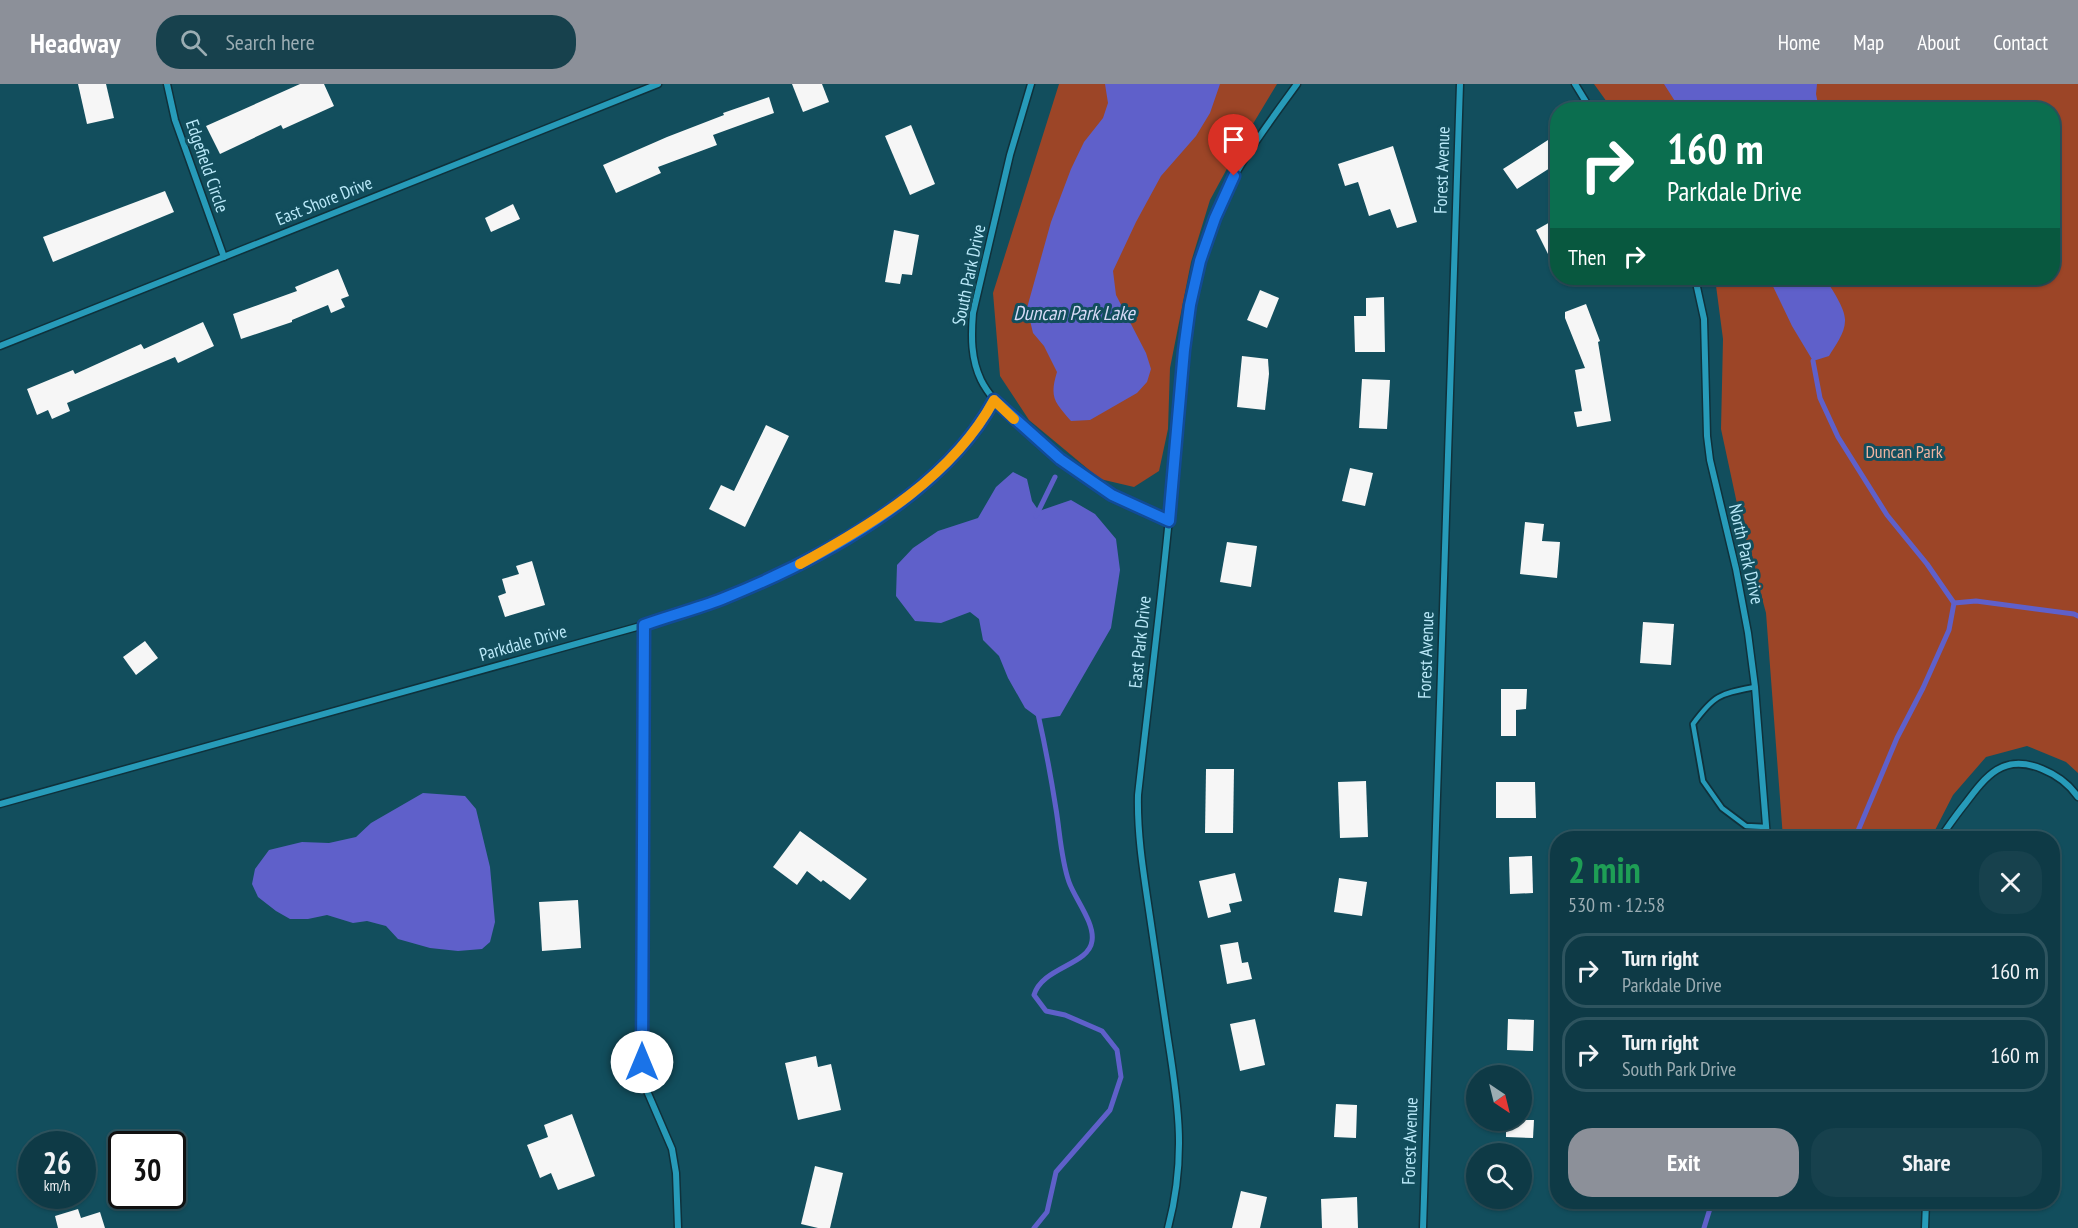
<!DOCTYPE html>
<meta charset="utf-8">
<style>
:root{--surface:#0e3a46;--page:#17414d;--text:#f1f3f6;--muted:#9badb3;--line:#2e545f;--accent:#8c9099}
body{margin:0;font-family:"PT Sans Narrow",sans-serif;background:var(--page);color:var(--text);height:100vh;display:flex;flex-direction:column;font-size:22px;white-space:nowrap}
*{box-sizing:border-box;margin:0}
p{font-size:20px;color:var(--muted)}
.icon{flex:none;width:33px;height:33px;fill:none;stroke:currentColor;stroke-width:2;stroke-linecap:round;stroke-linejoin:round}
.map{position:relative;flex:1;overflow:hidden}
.side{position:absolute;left:1550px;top:747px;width:510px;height:378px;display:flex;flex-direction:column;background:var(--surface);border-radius:24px;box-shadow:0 2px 4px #0004,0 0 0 2px var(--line)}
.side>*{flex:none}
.banner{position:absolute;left:1550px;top:18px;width:510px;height:183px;border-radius:24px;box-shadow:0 2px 4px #0004,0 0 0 2px var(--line);background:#0b6e4f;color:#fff;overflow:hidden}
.needle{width:39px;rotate:145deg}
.tools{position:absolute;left:1466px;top:981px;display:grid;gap:12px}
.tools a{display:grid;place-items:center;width:66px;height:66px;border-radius:50%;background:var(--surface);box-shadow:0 2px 4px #0004,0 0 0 2px var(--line);font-size:30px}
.speed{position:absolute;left:18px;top:1047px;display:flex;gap:12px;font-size:30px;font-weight:700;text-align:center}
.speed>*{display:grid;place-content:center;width:78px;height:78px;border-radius:50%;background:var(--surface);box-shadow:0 2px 4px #0004,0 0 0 2px var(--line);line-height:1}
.speed small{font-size:15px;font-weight:400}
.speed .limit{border:3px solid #111;border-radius:9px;background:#fff;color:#111}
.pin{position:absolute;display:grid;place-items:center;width:51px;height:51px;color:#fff;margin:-62px -26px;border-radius:50% 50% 50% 0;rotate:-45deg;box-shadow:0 0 6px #0007}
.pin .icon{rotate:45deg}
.me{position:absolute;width:66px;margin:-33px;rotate:0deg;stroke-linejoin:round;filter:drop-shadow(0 0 4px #0008)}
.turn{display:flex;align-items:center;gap:21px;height:126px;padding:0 18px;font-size:27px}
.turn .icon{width:78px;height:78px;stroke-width:2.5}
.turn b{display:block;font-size:42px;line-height:51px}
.then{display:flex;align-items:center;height:57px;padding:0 18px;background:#0003;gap:12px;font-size:22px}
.round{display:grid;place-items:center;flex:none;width:63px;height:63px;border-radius:24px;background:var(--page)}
.headline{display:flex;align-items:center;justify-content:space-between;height:102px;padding:0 18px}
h1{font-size:36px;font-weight:600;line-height:45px;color:#1e9e55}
.action{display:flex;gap:12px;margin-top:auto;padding:12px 18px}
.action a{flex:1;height:69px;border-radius:24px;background:var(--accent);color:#fff;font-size:24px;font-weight:600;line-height:69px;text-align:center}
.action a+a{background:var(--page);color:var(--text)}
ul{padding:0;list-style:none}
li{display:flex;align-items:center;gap:18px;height:75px;margin:0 12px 9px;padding:0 6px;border:3px solid var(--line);border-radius:24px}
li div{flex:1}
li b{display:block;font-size:22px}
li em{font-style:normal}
header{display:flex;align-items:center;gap:36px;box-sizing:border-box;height:84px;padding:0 30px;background:var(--accent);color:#fff}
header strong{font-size:28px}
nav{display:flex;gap:33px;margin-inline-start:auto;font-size:21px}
.search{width:420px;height:54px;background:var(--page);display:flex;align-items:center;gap:15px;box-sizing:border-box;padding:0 21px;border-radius:24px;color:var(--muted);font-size:22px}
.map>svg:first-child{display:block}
.green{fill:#9c4527}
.water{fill:#5f60ca}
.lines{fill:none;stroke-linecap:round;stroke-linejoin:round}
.stream{stroke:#5f60ca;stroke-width:5}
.building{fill:#f6f6f6}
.service-casing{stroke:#0f313b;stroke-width:8}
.minor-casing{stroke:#0f313b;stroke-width:9}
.service{stroke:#279bb9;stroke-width:4.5}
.minor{stroke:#279bb9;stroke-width:6}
.route-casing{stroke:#114b97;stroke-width:15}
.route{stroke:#1a73e8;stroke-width:10}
.slow{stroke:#f59e0b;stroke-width:10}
.labels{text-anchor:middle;stroke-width:6;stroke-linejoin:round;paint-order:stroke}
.street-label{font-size:18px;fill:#bae9f9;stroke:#124e5d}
.park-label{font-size:18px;fill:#efb39f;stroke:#124e5d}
.water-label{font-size:20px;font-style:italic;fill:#d6daf6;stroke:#124e5d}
</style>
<header>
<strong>Headway</strong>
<div class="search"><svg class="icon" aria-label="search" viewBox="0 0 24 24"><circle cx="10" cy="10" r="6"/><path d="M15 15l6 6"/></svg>Search here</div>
<nav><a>Home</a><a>Map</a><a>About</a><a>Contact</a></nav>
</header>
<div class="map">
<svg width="2078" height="1144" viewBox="0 0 2078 1144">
<rect width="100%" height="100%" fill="#124e5d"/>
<g class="green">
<polygon points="1059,0 1277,0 1236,68 1210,116 1191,178 1170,284 1168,345 1159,387 1134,403 1100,395 1029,336 1000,292 993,209"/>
<polygon points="1594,0 2078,0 2078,689 2066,678 2027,662 1986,673 1953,711 1931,754 1783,754 1766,529 1739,429 1721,345 1723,255 1715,194 2052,194 2052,26 1612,25"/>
</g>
<g class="water">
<path d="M1105 0H1220L1210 29 1196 52 1161 92 1136 138 1113 187 1116 211 1146 269 1151 285 1147 298 1137 309 1090 336 1071 337C1055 318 1049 314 1057 288L1044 262 1033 249 1027 224 1051 138 1071 85 1084 58 1103 34 1108 19Z"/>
<polygon points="1664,0 1817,0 1816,10 1819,25 1680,25"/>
<path d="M1769 194H1825C1831 204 1846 225 1845 237 1845 249 1835 262 1829 272L1813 277 1792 242Z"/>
<polygon points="1013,388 1027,395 1032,417 1039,427 1071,416 1095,430 1116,455 1120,486 1111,544 1060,632 1040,635 1025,624 1008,594 999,572 983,556 979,535 970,528 941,539 915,537 896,512 897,481 913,464 938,447 978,434 996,403"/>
<polygon points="423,709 465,712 476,725 490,783 495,838 490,858 482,865 458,867 430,864 398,855 386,842 367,837 353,839 327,831 308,835 290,835 276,827 258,813 252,800 255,785 269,766 302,758 329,759 356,753 371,739"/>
</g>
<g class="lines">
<g class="stream">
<polyline points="1813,277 1820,314 1838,353 1887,431 1927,480 1954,519 1949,546 1923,604 1897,654 1855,754"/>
<polyline points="1036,432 1055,393"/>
<polyline points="1954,519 1976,517 2074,530 2078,532"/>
<path d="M1034 1144 1047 1128 1056 1088 1110 1026 1121 993 1117 966 1102 947 1065 931 1046 927 1034 911C1042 883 1089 881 1092 857 1095 839 1075 815 1069 798 1061 775 1060 749 1056 725 1051 693 1045 661 1038 630"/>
<polyline points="1704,1144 1712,1118"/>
</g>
</g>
<g class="building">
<polygon points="78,0 106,0 114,34 87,40"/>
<polygon points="300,0 324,0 334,22 283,45 281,41 220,70 206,42"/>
<polygon points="792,0 822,0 829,18 803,28"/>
<polygon points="769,13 774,29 713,51 717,61 658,83 661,89 616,109 603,81 667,53 724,31 723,29"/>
<polygon points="911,41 935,100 910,111 885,52"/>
<polygon points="1548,56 1557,71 1557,76 1548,82 1550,84 1517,105 1503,85"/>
<polygon points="1393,62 1417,138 1397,144 1390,125 1369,132 1358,98 1345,102 1338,80"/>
<polygon points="165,107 174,128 53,178 43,153"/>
<polygon points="513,120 520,135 491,148 485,134"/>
<polygon points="1552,137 1557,147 1557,188 1536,146"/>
<polygon points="894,146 919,151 912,191 902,190 900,200 885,198"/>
<polygon points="338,185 349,212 341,215 345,223 331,229 328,221 292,236 292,238 241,255 233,230 297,207 295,203"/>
<polygon points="1260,206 1279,214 1267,244 1247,236"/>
<polygon points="1384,213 1385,268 1355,268 1354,232 1366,232 1366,214"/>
<polygon points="1586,220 1600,257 1598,258 1611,337 1577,343 1574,328 1582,327 1575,286 1585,284 1565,234 1565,228"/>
<polygon points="203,238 214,262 178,279 175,273 67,319 70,327 52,335 48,326 37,331 27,305 73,286 75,290 141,260 144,265"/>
<polygon points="1242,272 1268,275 1269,290 1265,326 1237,323"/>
<polygon points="1362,295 1390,296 1387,345 1359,344"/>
<polygon points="766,341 789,352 745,443 709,425 721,401 734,407"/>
<polygon points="1350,384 1373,389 1365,422 1342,417"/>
<polygon points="1525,438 1544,440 1542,457 1560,458 1557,494 1520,490"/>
<polygon points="1227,458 1257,462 1251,503 1220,498"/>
<polygon points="532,477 545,521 505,533 498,512 506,509 502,495 519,490 516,482"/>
<polygon points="1643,538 1674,540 1671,581 1640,579"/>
<polygon points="145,557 158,574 136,591 123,573"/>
<polygon points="1501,605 1527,605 1526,625 1516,626 1516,652 1501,652"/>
<polygon points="1206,685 1234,685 1233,749 1205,749"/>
<polygon points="1366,697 1368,753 1340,754 1338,698"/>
<polygon points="1496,698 1535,698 1536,734 1496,734"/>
<polygon points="800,747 867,795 850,816 823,796 821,798 807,787 797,801 773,783"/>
<polygon points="1532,772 1533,809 1510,810 1509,773"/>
<polygon points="1235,789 1242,817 1229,820 1231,828 1208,834 1199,797"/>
<polygon points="1339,794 1367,798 1362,832 1334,828"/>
<polygon points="578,816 581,864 542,867 539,818"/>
<polygon points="1238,858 1242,879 1248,878 1252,895 1227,900 1220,861"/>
<polygon points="1255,935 1265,981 1240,987 1230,940"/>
<polygon points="1508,935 1534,936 1533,967 1507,966"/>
<polygon points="816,972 818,983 831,980 841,1026 798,1036 785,979"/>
<polygon points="1336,1020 1357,1021 1356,1054 1334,1053"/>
<polygon points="572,1030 595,1092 558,1106 551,1089 540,1094 527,1061 548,1053 544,1041"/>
<polygon points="1506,1036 1534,1036 1533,1054 1506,1053"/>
<polygon points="815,1082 843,1089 830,1144 818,1144 801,1140"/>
<polygon points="1241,1107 1267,1113 1260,1144 1232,1144"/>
<polygon points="1357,1113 1358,1144 1322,1144 1321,1115"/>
<polygon points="78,1125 81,1134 100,1128 105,1144 58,1144 55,1132"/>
</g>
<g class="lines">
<g class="service-casing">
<path id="service" d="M1755 603C1720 610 1715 610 1693 640L1703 697 1722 724 1746 742 1766 743"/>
</g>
<g class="minor-casing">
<g id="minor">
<polyline points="167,0 175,36 224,173"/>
<path d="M1031 0 1010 71 973 229C971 253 971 275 981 296 999 333 1075 388 1111 410 1129 421 1150 428 1169 437"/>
<polyline points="1575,0 1591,26"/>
<polyline points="1695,194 1704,235 1707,352 1710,376 1736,485 1748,549 1755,603 1767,754"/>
<polyline points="0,262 658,0"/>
<polyline points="644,541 642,978 647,1007 672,1065 676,1089 678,1144"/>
<path d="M0 720 644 541C669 532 697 525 722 515 818 476 943 410 994 316"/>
<path d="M1940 754C1948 743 1956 731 1965 720 1986 692 2003 669 2042 685 2057 691 2069 700 2078 713"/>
<path d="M1168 1144C1186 1075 1179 1024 1168 955 1162 914 1156 874 1150 833 1144 792 1137 752 1138 711 1149 612 1162 512 1171 413 1180 319 1180 224 1214 135 1233 85 1266 43 1297 0"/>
<polyline points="1423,1144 1460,0"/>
<polyline points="1925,1144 1926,1118"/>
</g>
</g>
<use href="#service" class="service"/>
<use href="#minor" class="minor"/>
</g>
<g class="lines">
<g class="route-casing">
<path id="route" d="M642 978 644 541C669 532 696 525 722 515 817 477 944 410 994 316L1060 375 1112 411 1169 437 1184 266 1190 221 1200 177 1215 134 1234 92"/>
</g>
<use href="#route" class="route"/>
<path class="slow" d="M800 480C873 440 953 392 994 316L1014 335"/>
</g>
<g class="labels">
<g class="street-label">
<text transform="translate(207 82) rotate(71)" y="6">Edgefield Circle</text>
<text transform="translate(1442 86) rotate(-88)" y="6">Forest Avenue</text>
<text transform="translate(324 117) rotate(-22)" y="6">East Shore Drive</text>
<text transform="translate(969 191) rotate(-78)" y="6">South Park Drive</text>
<text transform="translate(1746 470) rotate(77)" y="6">North Park Drive</text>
<text transform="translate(1140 558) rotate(-84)" y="6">East Park Drive</text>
<text transform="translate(523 559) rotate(-16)" y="6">Parkdale Drive</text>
<text transform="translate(1426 571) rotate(-88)" y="6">Forest Avenue</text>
<text transform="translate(1410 1057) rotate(-88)" y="6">Forest Avenue</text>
</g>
<g class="park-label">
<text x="1904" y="374">Duncan Park</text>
</g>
<g class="water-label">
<text x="1074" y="236">Duncan Park Lake</text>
</g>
</g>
</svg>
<div class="tools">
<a><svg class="needle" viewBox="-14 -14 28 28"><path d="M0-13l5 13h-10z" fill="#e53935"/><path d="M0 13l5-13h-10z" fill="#9badb3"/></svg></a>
<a><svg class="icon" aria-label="search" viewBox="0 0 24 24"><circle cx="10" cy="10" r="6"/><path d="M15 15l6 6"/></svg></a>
</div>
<div class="speed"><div>26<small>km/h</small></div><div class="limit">30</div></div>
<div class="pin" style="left:1234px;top:92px;background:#d93025"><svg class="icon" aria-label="arrive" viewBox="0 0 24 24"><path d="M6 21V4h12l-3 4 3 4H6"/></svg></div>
<svg class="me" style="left:642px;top:978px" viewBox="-20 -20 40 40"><circle r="19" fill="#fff"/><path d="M0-13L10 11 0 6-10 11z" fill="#1a73e8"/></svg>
<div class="banner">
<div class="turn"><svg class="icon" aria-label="right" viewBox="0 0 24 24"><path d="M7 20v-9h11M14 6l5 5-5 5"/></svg><div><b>160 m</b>Parkdale Drive</div></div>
<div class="then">Then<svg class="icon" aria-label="right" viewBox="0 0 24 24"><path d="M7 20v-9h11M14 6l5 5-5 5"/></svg></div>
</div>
<section class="side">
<div class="headline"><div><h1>2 min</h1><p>530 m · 12:58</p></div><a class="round"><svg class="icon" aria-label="close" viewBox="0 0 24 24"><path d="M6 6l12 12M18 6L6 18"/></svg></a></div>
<ul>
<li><svg class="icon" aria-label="right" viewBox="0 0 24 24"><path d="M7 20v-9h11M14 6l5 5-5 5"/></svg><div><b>Turn right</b><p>Parkdale Drive</p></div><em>160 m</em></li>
<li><svg class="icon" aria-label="right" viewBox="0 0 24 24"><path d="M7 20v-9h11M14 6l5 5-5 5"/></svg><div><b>Turn right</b><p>South Park Drive</p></div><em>160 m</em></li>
</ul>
<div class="action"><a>Exit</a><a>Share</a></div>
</section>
</div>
